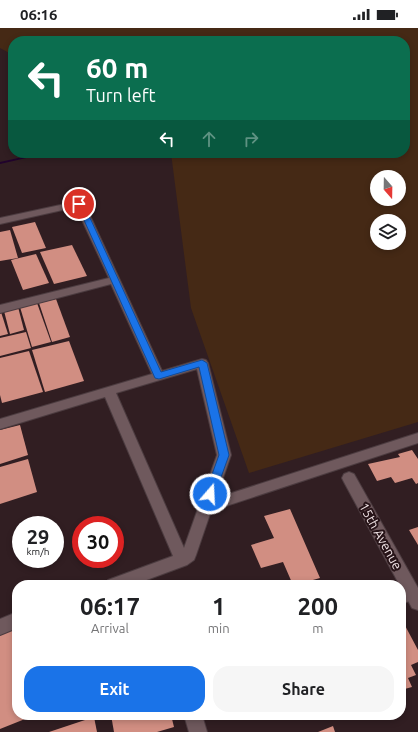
<!DOCTYPE html>
<style>
:root{--surface:#fff;--page:#f6f6f6;--text:#202124;--muted:#757577;--accent:#1a73e8}
body{margin:0;font-family:Ubuntu,sans-serif;background:var(--page);color:var(--text);height:100vh;display:flex;flex-direction:column;font-size:15px;white-space:nowrap}
*{box-sizing:border-box;margin:0}
p{font-size:13px;color:var(--muted)}
.icon{flex:none;width:22px;height:22px;fill:none;stroke:currentColor;stroke-width:2;stroke-linecap:round;stroke-linejoin:round}
.map{position:relative;flex:1;overflow:hidden}
.drawer{position:absolute;left:12px;top:552px;width:394px;height:140px;display:flex;flex-direction:column;background:var(--surface);border-radius:16px;box-shadow:0 2px 6px #0003}
.drawer>*{flex:none}
.guide{position:absolute;left:8px;top:8px;width:402px;height:122px;border-radius:16px;box-shadow:0 2px 6px #0003;background:#0b6e4f;color:#fff;overflow:hidden}
.needle{width:26px;rotate:160deg}
.fabs{position:absolute;left:370px;top:142px;display:grid;gap:8px}
.fabs a{display:grid;place-items:center;width:36px;height:36px;border-radius:50%;background:var(--surface);box-shadow:0 2px 6px #0003;font-size:20px}
.speed{position:absolute;left:12px;top:488px;display:flex;gap:8px;font-size:20px;font-weight:700;text-align:center}
.speed>*{display:grid;place-content:center;width:52px;height:52px;border-radius:50%;background:var(--surface);box-shadow:0 2px 6px #0003;line-height:1}
.speed small{font-size:10px;font-weight:400}
.speed .limit{border:6px solid #d22;background:#fff;color:#111}
.pin{position:absolute;display:grid;place-items:center;width:34px;height:34px;color:#fff;margin:-17px;border:2px solid #fff;border-radius:50%;box-shadow:0 1px 4px #0007}
.me{position:absolute;width:44px;margin:-22px;rotate:19deg;stroke-linejoin:round;filter:drop-shadow(0 0 3px #0008)}
.turn{display:flex;align-items:center;gap:14px;height:84px;padding:0 12px;font-size:18px}
.turn .icon{width:52px;height:52px;stroke-width:2.5}
.turn b{display:block;font-size:28px;line-height:34px}
.lanes{display:flex;align-items:center;height:38px;padding:0 12px;background:#0003;justify-content:center;gap:20px;direction:ltr}
.lanes .off{opacity:.35}
.eta{display:flex;justify-content:space-evenly;align-items:center;height:68px;text-align:center}
.eta b{font-size:24px;font-weight:700;line-height:28px}
.primary-button{display:flex;gap:8px;margin-top:auto;padding:8px 12px}
.primary-button a{flex:1;height:46px;border-radius:16px;background:var(--accent);color:#fff;font-size:16px;font-weight:700;line-height:46px;text-align:center}
.primary-button a+a{background:var(--page);color:var(--text)}
.status{display:flex;justify-content:space-between;align-items:center;height:28px;padding:0 20px;background:var(--surface);direction:ltr}
.status svg{height:11px;fill:currentColor}
.map>svg:first-child{display:block}
.green{fill:#452915;fill-rule:evenodd}
.lines{fill:none;stroke-linecap:round;stroke-linejoin:round}
.stream{fill:#21032d;fill-rule:evenodd}
.building{fill:#d18e82}
.service-casing{stroke:#4c3c40;stroke-width:2}
.minor-casing{stroke:#4c3c40;stroke-width:2}
.service{fill:#6f595d;fill-rule:evenodd}
.minor{fill:#6f595d;fill-rule:evenodd}
.route{fill:#1a73e8;stroke:#114b97}
.labels{text-anchor:middle;stroke-width:4;stroke-linejoin:round;paint-order:stroke}
.near-street-label{font-size:13px;fill:#f2e5e7;stroke:#271418}
</style>
<div class="status"><b>06:16</b><svg viewBox="0 0 49 12"><path d="M0 12V9h3v3zM5 12V6h3v6zM10 12V3h3v9zM15 12V0h3v12zM26 1h20v11H26zM47 4h2v5h-2z"/></svg></div>
<div class="map">
<svg width="418" height="704" viewBox="0 0 418 704">
<rect width="100%" height="100%" fill="#311e22"/>
<path class="green" d="M0 0H418V394L249 445 191 280 171 125H405V13H13V27L0 20ZM377 149H399V171H377ZM377 193H399V215H377Z"/>
<g class="lines">
<polygon class="stream" points="41,125 48,125 0,136 0,134"/>
</g>
<g class="building">
<polygon points="35,194 46,220 22,225 12,199"/>
<polygon points="10,202 18,230 0,233 0,204"/>
<polygon points="72,217 87,248 54,256 40,224"/>
<polygon points="36,226 49,255 23,262 11,232"/>
<polygon points="56,271 70,309 52,314 39,275"/>
<polygon points="37,275 51,314 32,319 20,279"/>
<polygon points="18,279 24,302 10,306 4,283"/>
<polygon points="0,284 1,284 8,306 0,308"/>
<polygon points="26,304 31,320 0,328 0,310"/>
<polygon points="69,313 84,353 45,364 32,322"/>
<polygon points="29,323 43,364 2,375 0,367 0,330"/>
<polygon points="20,397 28,427 0,436 0,402"/>
<polygon points="412,422 418,431 418,455 416,456 412,450 395,455 391,449 377,453 368,436 400,429 398,426"/>
<polygon points="28,431 37,464 0,476 0,439"/>
<polygon points="290,481 320,550 295,557 293,557 283,534 261,540 251,517 274,510 264,488"/>
<polygon points="418,499 418,517 409,502"/>
<polygon points="401,590 418,622 418,634 411,637 416,647 408,650 412,659 401,662"/>
<polygon points="17,600 17,687 35,687 0,701 0,606"/>
<polygon points="111,687 171,687 174,699 157,704 114,704"/>
<polygon points="94,689 97,704 49,704"/>
<polygon points="333,698 335,704 318,704"/>
</g>
<g class="lines">
<g class="service-casing">
<polygon id="service" points="414,562 418,564 418,570 401,576 401,566"/>
</g>
<g class="minor-casing">
<g id="minor">
<path d="M79 173 84 176 92 192 162 343 202 331 206 332 208 335 231 427 216 470 418 405V415L211 483 196 527 194 532 187 537 133 557H105L108 552 173 528 105 369 0 401V391L152 346 111 256 0 285V277L109 250 76 179 0 196V190ZM197 341 217 427 184 520 116 365Z"/>
<polygon points="349,444 354,446 418,560 418,582 412,580 344,454 342,450 344,446"/>
<polygon points="17,584 17,600 0,607 0,591"/>
<polygon points="184,687 202,687 207,704 189,704"/>
</g>
</g>
<use href="#service" class="service"/>
<use href="#minor" class="minor"/>
</g>
<polygon class="route" points="79,174 81,175 91,192 161,344 202,332 207,335 229,427 214,469 210,471 207,469 205,466 219,427 199,339 159,351 155,350 84,192 75,176"/>
<g class="labels">
<g class="near-street-label">
<text transform="translate(381 508) rotate(61)" y="5">15th Avenue</text>
</g>
</g>
</svg>
<div class="fabs">
<a><svg class="needle" viewBox="-14 -14 28 28"><path d="M0-13l5 13h-10z" fill="#e53935"/><path d="M0 13l5-13h-10z" fill="#757577"/></svg></a>
<a><svg class="icon" aria-label="layers" viewBox="0 0 24 24"><path d="M12 4l9 5-9 5-9-5zM3 14l9 5 9-5"/></svg></a>
</div>
<div class="speed"><div>29<small>km/h</small></div><div class="limit">30</div></div>
<div class="pin" style="left:79px;top:176px;background:#d93025"><svg class="icon" aria-label="arrive" viewBox="0 0 24 24"><path d="M6 21V4h12l-3 4 3 4H6"/></svg></div>
<svg class="me" style="left:210px;top:466px" viewBox="-20 -20 40 40"><circle r="17" fill="#1a73e8" stroke="#fff" stroke-width="3"/><path d="M0-11L8 9 0 5-8 9z" fill="#fff"/></svg>
<div class="guide">
<div class="turn"><svg class="icon" aria-label="left" viewBox="0 0 24 24"><path d="M17 20v-9H6M10 6l-5 5 5 5"/></svg><div><b>60 m</b>Turn left</div></div>
<div class="lanes"><svg class="icon" aria-label="left" viewBox="0 0 24 24"><path d="M17 20v-9H6M10 6l-5 5 5 5"/></svg><svg class="icon off" aria-label="ahead" viewBox="0 0 24 24"><path d="M12 20V5M6 11l6-6 6 6"/></svg><svg class="icon off" aria-label="right" viewBox="0 0 24 24"><path d="M7 20v-9h11M14 6l5 5-5 5"/></svg></div>
</div>
<section class="drawer">
<div class="eta">
<div><b>06:17</b><p>Arrival</p></div>
<div><b>1</b><p>min</p></div>
<div><b>200</b><p>m</p></div>
</div>
<div class="primary-button"><a>Exit</a><a>Share</a></div>
</section>
</div>
